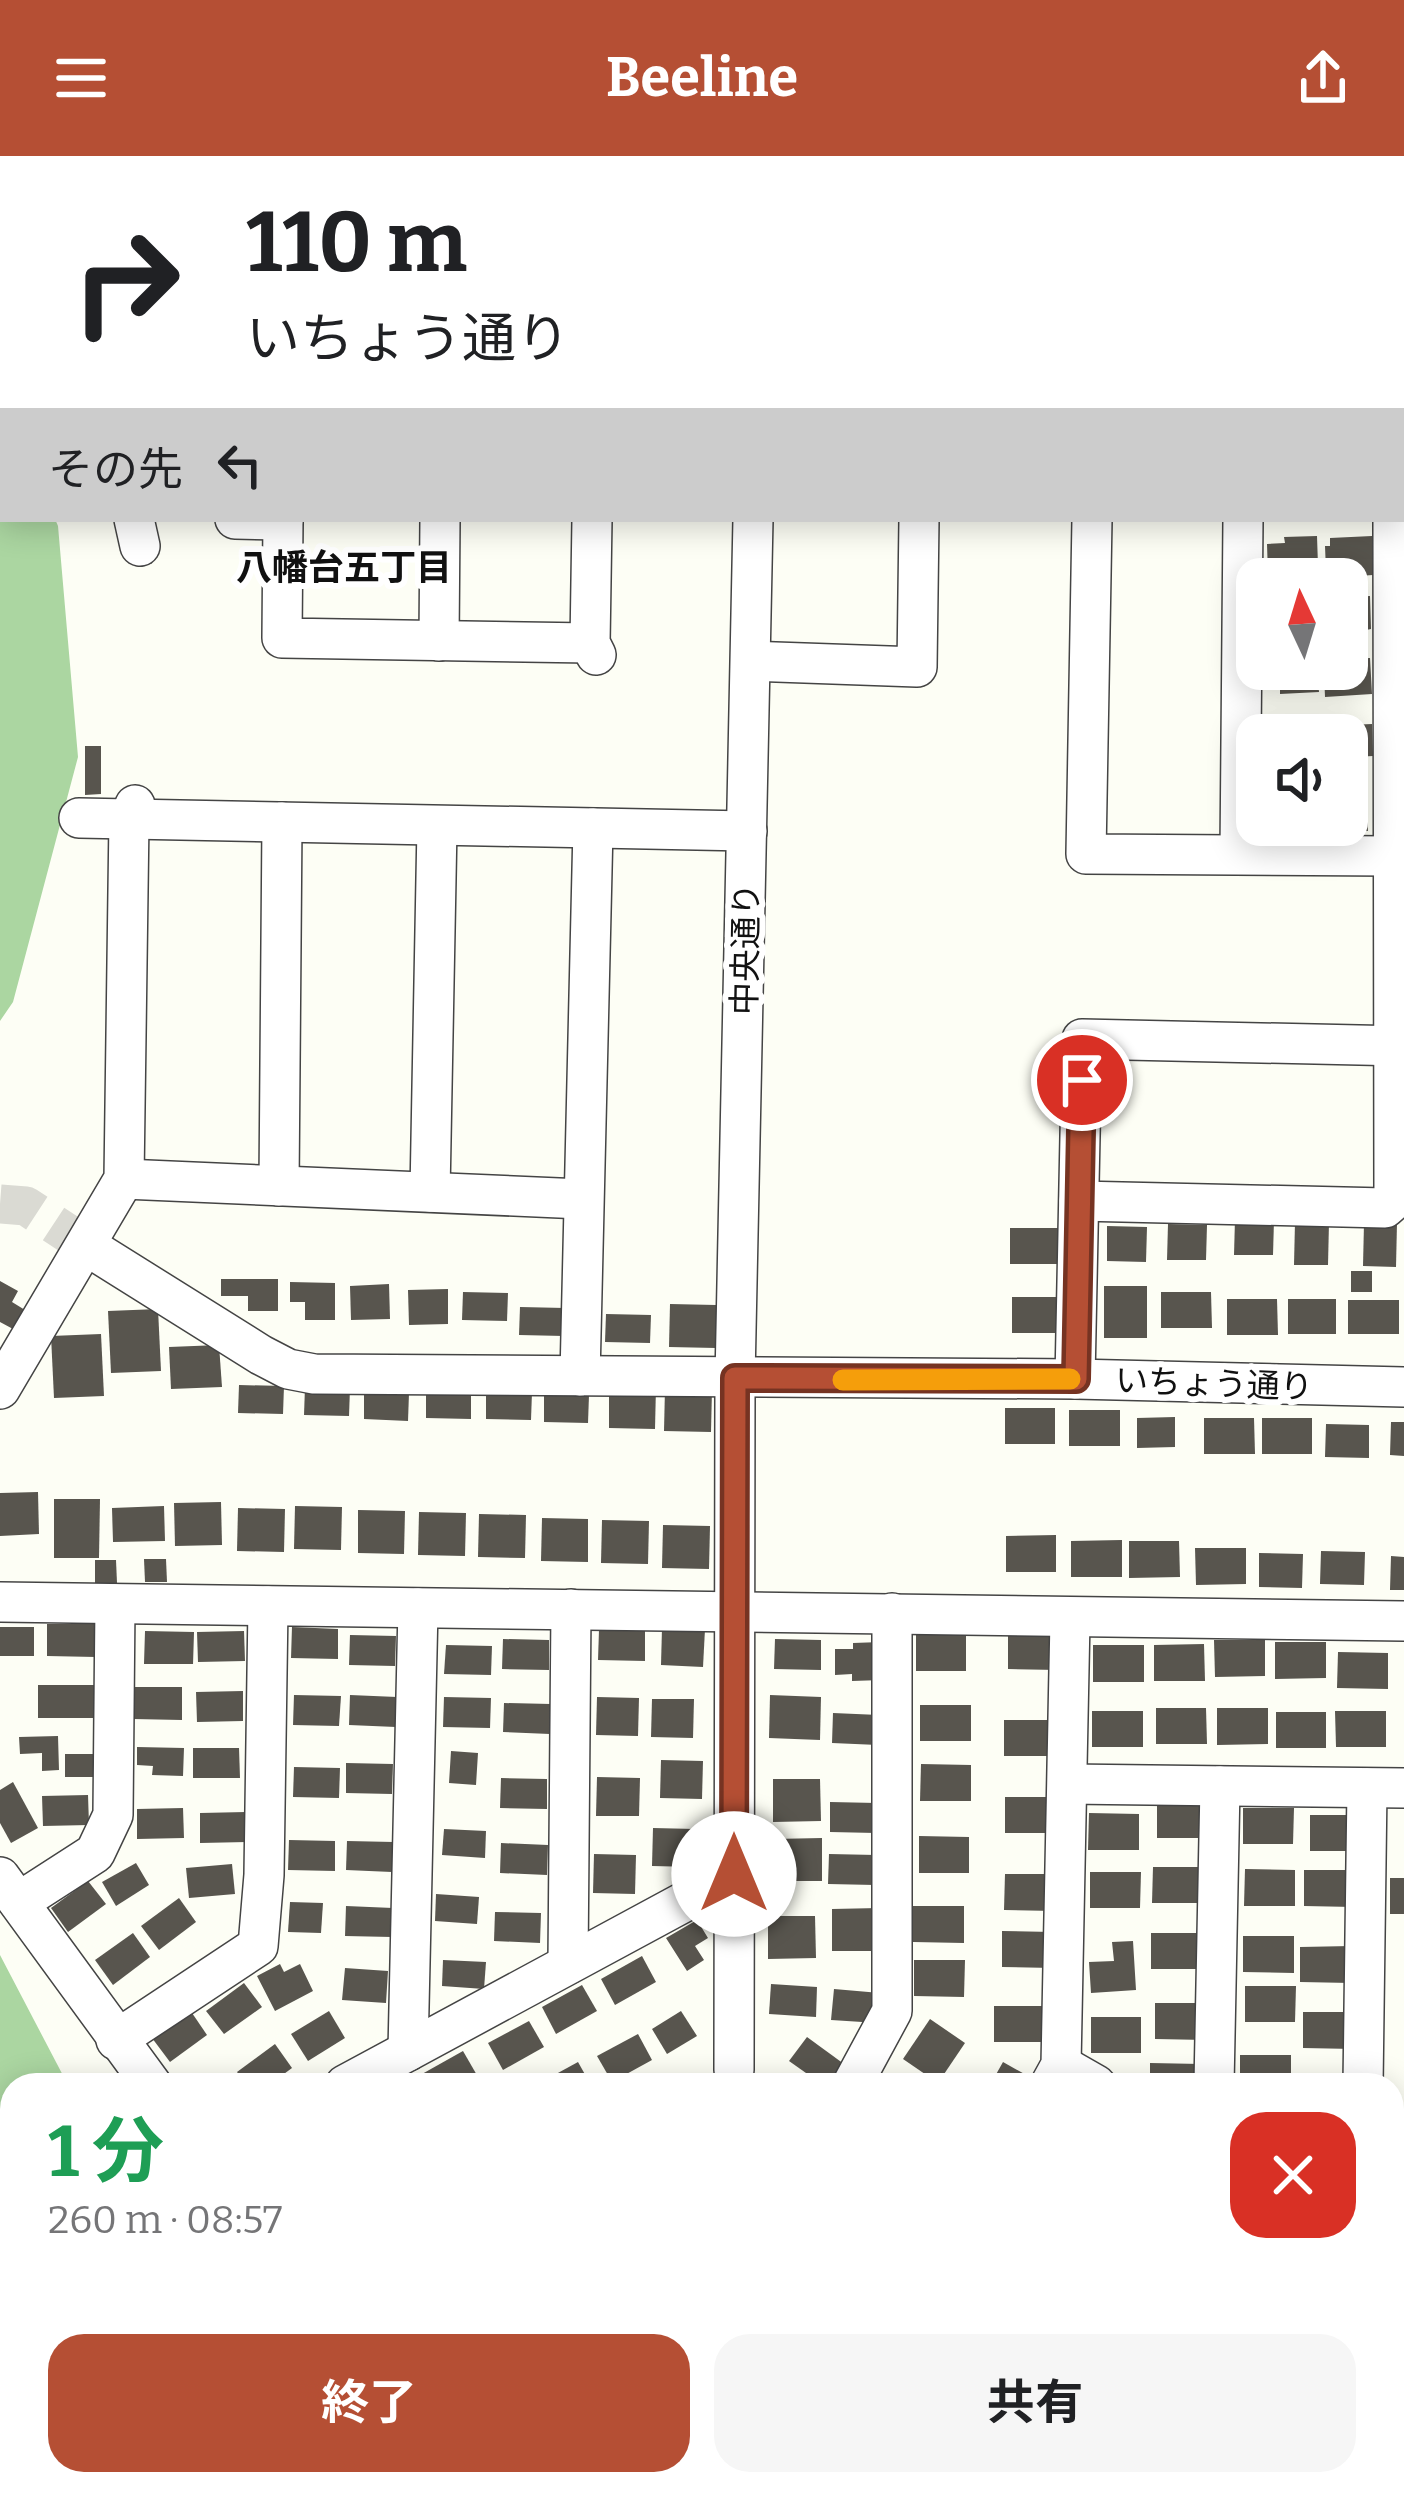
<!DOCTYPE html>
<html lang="ja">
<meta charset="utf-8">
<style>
:root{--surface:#fff;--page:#f6f6f6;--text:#202124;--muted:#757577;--accent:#b54f34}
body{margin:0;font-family:Bitter,"Noto Sans JP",serif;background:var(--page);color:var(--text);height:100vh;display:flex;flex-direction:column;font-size:45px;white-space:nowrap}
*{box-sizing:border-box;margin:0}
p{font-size:39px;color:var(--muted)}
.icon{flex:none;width:66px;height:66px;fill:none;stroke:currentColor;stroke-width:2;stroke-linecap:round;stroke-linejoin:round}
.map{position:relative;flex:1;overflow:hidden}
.drawer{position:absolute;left:0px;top:1917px;width:1404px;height:423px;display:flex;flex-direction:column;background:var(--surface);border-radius:36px 36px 0 0;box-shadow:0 6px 30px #0003}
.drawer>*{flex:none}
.hud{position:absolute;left:0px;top:0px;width:1404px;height:366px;box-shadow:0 6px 30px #0003;background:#fff;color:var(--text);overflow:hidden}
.needle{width:78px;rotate:356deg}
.fabs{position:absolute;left:1236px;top:402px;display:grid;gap:24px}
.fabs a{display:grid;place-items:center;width:132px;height:132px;border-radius:24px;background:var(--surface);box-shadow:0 6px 30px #0003;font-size:60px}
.pin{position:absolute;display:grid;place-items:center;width:102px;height:102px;color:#fff;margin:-51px;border:6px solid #fff;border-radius:50%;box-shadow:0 3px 12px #0007}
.me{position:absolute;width:132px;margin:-66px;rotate:0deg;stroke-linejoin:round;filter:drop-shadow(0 0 9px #0008)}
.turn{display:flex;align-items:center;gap:42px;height:252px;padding:0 48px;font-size:54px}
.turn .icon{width:156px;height:156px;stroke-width:2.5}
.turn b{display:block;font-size:84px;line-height:102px}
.then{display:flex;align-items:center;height:114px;padding:0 48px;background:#0003;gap:24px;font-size:45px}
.round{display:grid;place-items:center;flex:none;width:126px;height:126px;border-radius:36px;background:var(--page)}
.head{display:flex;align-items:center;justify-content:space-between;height:204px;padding:0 48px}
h1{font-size:72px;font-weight:700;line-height:90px;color:#1e9e55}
.action{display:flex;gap:24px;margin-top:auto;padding:24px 48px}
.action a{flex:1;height:138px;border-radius:36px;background:var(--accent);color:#fff;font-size:48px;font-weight:700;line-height:138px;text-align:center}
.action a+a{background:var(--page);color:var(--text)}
header{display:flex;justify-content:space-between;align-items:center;height:156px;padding:0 48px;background:var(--accent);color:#fff;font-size:54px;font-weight:700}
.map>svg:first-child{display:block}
.forest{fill:#abd6a1}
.building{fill:#58554e}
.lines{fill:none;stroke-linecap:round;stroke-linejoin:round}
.minor-tunnel{stroke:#dadad3;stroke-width:39;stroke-dasharray:39 20;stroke-linecap:butt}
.minor-casing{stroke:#444;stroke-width:42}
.minor{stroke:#fff;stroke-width:39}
.route-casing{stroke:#763322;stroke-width:30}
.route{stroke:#b54f34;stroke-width:21}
.slow{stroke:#f59e0b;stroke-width:21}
.labels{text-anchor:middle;stroke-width:12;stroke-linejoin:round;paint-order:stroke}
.street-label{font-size:33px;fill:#111;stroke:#fff}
.neighbourhood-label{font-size:36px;font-weight:bold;fill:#111;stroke:#fff}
</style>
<header><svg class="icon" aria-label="menu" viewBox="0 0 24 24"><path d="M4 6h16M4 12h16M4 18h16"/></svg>Beeline<svg class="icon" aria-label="share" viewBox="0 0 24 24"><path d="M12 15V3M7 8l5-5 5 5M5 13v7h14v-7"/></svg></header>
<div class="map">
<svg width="1404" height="2338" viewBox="0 0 1404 2338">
<rect width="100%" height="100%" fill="#fdfef5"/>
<g class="forest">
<polygon points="0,250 3,363 55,363 58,370 78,601 13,846 0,865"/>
<polygon points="0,1799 68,1929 12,1929 12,2328 218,2328 212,2338 0,2338"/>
<polygon points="1404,2135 1404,2338 1158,2338 1161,2328 1392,2328 1392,2146"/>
</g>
<g class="building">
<polygon points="1317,380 1318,410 1301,410 1301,418 1268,419 1267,388 1285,387 1284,381"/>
<polygon points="1372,380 1373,419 1343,421 1343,415 1326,415 1325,390 1330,390 1330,382"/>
<polygon points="1370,440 1371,473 1347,478 1347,441"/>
<polygon points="1370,502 1372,538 1325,541 1324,516 1347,513 1347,503"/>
<polygon points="1270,513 1317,513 1319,536 1280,538 1280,531 1271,531"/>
<polygon points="1372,568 1373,600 1353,601 1353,606 1347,606 1347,579 1325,579 1325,570"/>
<polygon points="85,590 101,590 101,638 85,639"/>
<polygon points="1366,636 1368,675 1330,676 1330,669 1347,669 1347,637"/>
<polygon points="1235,1063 1274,1064 1273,1099 1234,1099"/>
<polygon points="1295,1066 1329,1066 1328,1109 1294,1109"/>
<polygon points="1364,1067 1397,1067 1396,1111 1363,1110"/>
<polygon points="1168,1068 1207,1069 1206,1104 1167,1104"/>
<polygon points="1107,1070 1147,1071 1146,1106 1107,1105"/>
<polygon points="1010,1072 1060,1072 1061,1108 1010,1108"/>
<rect x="1351" y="1115" width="21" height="21"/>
<polygon points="221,1123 278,1123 278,1155 248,1155 248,1140 221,1140"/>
<polygon points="0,1125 18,1135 12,1146 25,1154 13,1173 0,1166"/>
<polygon points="290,1126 335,1127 335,1164 305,1164 305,1146 290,1146"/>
<polygon points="389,1128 390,1163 351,1164 350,1130"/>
<rect x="1104" y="1130" width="43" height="52"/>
<polygon points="448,1133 448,1168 409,1169 408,1134"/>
<polygon points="463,1136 508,1137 507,1165 462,1164"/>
<polygon points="1161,1136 1211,1136 1212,1172 1161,1172"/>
<rect x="1012" y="1141" width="51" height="36"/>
<polygon points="1227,1143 1277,1143 1278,1179 1227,1179"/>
<rect x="1288" y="1143" width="48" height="35"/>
<rect x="1348" y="1144" width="51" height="34"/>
<polygon points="670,1148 716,1149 716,1192 669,1191"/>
<polygon points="520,1151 565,1152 564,1180 519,1179"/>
<polygon points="158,1153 161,1215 111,1217 108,1155"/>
<polygon points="606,1158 651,1159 650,1187 605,1186"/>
<polygon points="101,1178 104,1240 54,1242 51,1180"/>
<polygon points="219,1189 222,1231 171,1233 169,1191"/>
<polygon points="239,1229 284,1230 283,1258 238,1257"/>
<polygon points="609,1229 656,1230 655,1273 609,1272"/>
<polygon points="305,1231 350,1232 349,1260 304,1259"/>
<polygon points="665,1232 712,1233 711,1276 664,1275"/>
<polygon points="426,1233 471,1235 471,1263 426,1262"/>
<polygon points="364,1235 409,1237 408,1265 364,1263"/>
<polygon points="486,1235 532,1236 531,1264 486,1263"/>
<polygon points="544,1238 589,1239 588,1267 544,1266"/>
<rect x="1005" y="1252" width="50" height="36"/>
<rect x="1069" y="1254" width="51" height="36"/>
<polygon points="1175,1261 1175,1291 1137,1292 1137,1262"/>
<polygon points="1204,1262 1254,1262 1255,1298 1204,1298"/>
<rect x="1262" y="1262" width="50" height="36"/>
<polygon points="1391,1266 1404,1266 1404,1300 1390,1299"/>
<polygon points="1326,1268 1369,1269 1369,1302 1325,1301"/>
<polygon points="38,1336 39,1378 0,1380 0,1337"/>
<polygon points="54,1343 100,1343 99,1402 54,1402"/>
<polygon points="221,1346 222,1389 175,1390 174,1347"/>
<polygon points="164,1350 165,1385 113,1386 112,1352"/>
<polygon points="295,1350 342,1351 341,1394 294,1393"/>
<polygon points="238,1352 285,1353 284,1396 237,1395"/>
<polygon points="358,1354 405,1355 404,1398 358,1397"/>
<polygon points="419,1356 466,1357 465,1400 418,1399"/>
<polygon points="479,1358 526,1359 525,1402 478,1401"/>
<polygon points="542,1362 588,1363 588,1406 541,1405"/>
<polygon points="602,1364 649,1365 648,1408 601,1407"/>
<polygon points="663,1369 710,1370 709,1413 662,1412"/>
<polygon points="1056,1379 1056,1416 1006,1416 1006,1380"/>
<polygon points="1122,1384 1122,1421 1071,1421 1071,1385"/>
<polygon points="1129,1385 1179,1385 1180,1421 1129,1422"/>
<polygon points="1195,1392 1246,1392 1246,1428 1196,1429"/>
<polygon points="1321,1395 1365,1396 1364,1429 1320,1428"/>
<polygon points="1259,1397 1303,1398 1302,1432 1259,1431"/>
<polygon points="1391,1400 1404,1401 1404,1434 1390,1434"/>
<polygon points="144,1403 166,1403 167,1426 145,1426"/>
<polygon points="95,1404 116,1404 117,1427 95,1427"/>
<polygon points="47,1468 96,1468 96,1501 47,1500"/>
<rect x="0" y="1471" width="34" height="29"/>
<polygon points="292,1471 338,1473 338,1503 291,1502"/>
<polygon points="662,1472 705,1473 703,1511 661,1509"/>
<polygon points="599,1474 645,1475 645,1505 598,1504"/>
<polygon points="145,1475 194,1476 193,1508 144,1508"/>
<polygon points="244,1475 245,1505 198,1506 197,1476"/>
<polygon points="1008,1477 1058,1477 1058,1514 1008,1513"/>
<polygon points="966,1478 966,1515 916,1515 916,1479"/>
<polygon points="350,1479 396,1480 395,1510 349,1509"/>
<polygon points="503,1483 549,1484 549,1514 502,1513"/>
<polygon points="775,1483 821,1484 821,1514 774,1513"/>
<polygon points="1214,1484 1265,1484 1265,1520 1215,1521"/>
<polygon points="881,1486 882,1524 852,1525 852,1518 835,1519 835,1493 853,1493 853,1487"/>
<polygon points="1275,1486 1326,1486 1326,1522 1275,1523"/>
<polygon points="1204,1488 1205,1525 1154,1525 1154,1489"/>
<polygon points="446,1489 492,1490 491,1519 444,1518"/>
<rect x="1093" y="1489" width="51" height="37"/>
<polygon points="1338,1496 1388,1497 1388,1533 1337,1532"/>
<rect x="38" y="1529" width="57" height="33"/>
<polygon points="133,1531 182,1531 182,1564 133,1563"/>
<polygon points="243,1535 243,1565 197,1566 196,1536"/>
<polygon points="294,1539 341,1540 339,1570 293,1569"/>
<polygon points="350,1539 397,1541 396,1571 349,1569"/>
<polygon points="770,1539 821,1541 820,1584 769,1582"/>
<polygon points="444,1541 491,1542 490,1572 443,1571"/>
<polygon points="597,1541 639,1542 638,1580 596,1579"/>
<polygon points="652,1543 694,1543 693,1582 651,1581"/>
<polygon points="504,1547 551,1548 550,1578 503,1576"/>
<rect x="920" y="1549" width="51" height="36"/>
<polygon points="1156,1552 1206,1552 1207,1588 1156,1588"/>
<polygon points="1217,1552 1268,1552 1268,1588 1217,1589"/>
<rect x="1092" y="1555" width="51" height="36"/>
<polygon points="1335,1555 1386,1555 1386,1591 1336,1591"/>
<rect x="1276" y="1556" width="50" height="36"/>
<polygon points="833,1557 879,1559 878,1589 832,1587"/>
<rect x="1004" y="1564" width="50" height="36"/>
<polygon points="58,1580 59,1614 42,1615 42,1597 20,1598 19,1581"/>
<polygon points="137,1591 184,1592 183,1620 152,1619 153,1610 137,1609"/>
<polygon points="193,1592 239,1592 240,1622 193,1622"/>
<polygon points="451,1595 478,1597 476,1629 449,1627"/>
<polygon points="65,1598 102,1598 101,1621 65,1621"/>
<polygon points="661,1604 703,1605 702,1643 660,1642"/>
<polygon points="346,1607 393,1608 392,1638 346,1637"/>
<polygon points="921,1608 971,1609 971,1645 920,1645"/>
<polygon points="294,1611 340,1612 339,1642 293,1641"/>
<polygon points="597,1621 640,1622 639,1660 596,1660"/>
<polygon points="501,1622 547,1623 547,1653 500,1652"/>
<polygon points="773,1623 820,1623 821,1665 773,1666"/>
<polygon points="13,1626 38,1672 11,1687 0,1667 0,1634"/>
<polygon points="88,1639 89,1669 43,1670 42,1640"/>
<rect x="1005" y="1641" width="50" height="36"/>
<polygon points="1157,1645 1208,1646 1207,1682 1157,1682"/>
<polygon points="830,1646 877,1647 876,1677 830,1676"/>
<polygon points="183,1652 184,1682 137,1683 137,1653"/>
<polygon points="1243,1652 1294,1652 1293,1688 1243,1688"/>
<polygon points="246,1656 247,1686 200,1687 200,1657"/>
<polygon points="1089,1657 1139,1658 1139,1694 1088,1694"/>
<rect x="1310" y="1659" width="50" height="36"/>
<polygon points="653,1672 695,1673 694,1711 652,1710"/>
<polygon points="444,1673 486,1675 485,1702 442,1699"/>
<polygon points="919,1680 969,1681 969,1717 919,1717"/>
<polygon points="822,1682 822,1725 774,1725 774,1683"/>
<polygon points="289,1684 335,1685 335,1715 288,1714"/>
<polygon points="347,1685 394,1686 392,1716 346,1714"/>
<polygon points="501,1687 548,1689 547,1719 500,1717"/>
<polygon points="594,1698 636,1699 635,1738 593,1737"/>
<polygon points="829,1698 876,1699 875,1729 828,1728"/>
<polygon points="136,1707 149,1729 116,1750 102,1726"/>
<polygon points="232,1708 235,1738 189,1742 186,1712"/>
<polygon points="1153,1711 1203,1711 1203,1747 1152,1747"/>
<polygon points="1245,1713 1295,1714 1295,1750 1244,1750"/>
<polygon points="1304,1714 1355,1714 1354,1751 1304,1750"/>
<polygon points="1090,1716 1141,1716 1140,1752 1090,1752"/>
<polygon points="1005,1718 1055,1718 1055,1755 1004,1754"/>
<rect x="1390" y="1722" width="14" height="36"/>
<polygon points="88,1725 106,1748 68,1776 51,1752"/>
<polygon points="436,1738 479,1741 477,1768 435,1765"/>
<polygon points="179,1742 196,1766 159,1794 141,1770"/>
<polygon points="290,1746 323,1747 321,1777 288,1776"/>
<polygon points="346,1750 393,1752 392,1781 345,1780"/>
<polygon points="913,1750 964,1750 964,1787 913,1786"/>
<polygon points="879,1752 880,1795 832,1795 832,1753"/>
<polygon points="495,1756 541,1757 540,1787 494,1785"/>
<polygon points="768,1760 815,1760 816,1802 768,1803"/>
<polygon points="697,1764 708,1782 695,1790 704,1804 687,1815 666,1782"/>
<polygon points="1002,1775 1053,1776 1053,1812 1002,1811"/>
<polygon points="133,1777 150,1801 113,1829 95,1804"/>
<polygon points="1151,1777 1202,1777 1201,1813 1151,1813"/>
<polygon points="1243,1780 1294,1780 1294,1817 1243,1816"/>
<polygon points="1133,1785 1136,1834 1091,1837 1089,1806 1114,1805 1112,1786"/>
<polygon points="1351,1790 1351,1827 1300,1826 1300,1791"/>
<polygon points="642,1800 656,1826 615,1849 601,1823"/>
<polygon points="443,1804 486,1806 484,1833 442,1830"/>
<polygon points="914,1804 965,1804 964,1841 914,1840"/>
<polygon points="280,1808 284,1816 300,1808 313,1835 275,1855 257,1820"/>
<polygon points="345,1812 388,1815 386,1847 342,1844"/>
<polygon points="244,1827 262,1851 224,1878 206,1855"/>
<polygon points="771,1828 817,1831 816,1861 769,1858"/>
<polygon points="582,1829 597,1855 556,1878 542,1851"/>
<polygon points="1245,1830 1296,1830 1295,1866 1245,1866"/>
<polygon points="834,1833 880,1837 878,1867 831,1864"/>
<polygon points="1155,1847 1206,1847 1206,1884 1155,1883"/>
<rect x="994" y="1850" width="51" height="36"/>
<polygon points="190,1854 207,1879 170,1906 152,1882"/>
<polygon points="329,1855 345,1882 308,1905 291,1878"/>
<polygon points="681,1855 697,1880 667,1898 652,1873"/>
<polygon points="1303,1856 1354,1856 1354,1893 1303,1892"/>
<rect x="1091" y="1861" width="50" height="36"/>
<polygon points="930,1863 965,1887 938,1927 903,1903"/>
<polygon points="529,1865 544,1891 503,1914 488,1887"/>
<polygon points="638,1878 652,1904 612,1926 597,1900"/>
<polygon points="807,1881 844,1908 829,1929 823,1929 789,1905"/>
<polygon points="275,1888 292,1912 269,1929 247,1929 237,1916"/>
<polygon points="463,1895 478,1921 464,1929 429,1929 422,1918"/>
<rect x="1240" y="1899" width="51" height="30"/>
<polygon points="578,1906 591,1929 536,1929"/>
<polygon points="1003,1906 1037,1925 1035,1929 990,1929"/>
<polygon points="1150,1907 1201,1908 1200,1929 1150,1929"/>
<rect x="1396" y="2031" width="8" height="51"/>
<polygon points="355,2328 432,2328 412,2338 360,2338"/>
<polygon points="526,2328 564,2328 578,2338 519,2338"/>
<polygon points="846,2328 893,2328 901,2333 897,2338 839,2338"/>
<polygon points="990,2328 1017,2328 1034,2338 984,2338"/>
</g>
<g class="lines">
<polyline class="minor-tunnel" points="0,1048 26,1050 87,1090"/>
<g class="minor-casing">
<g id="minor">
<polyline points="138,3 139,0"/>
<polyline points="597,3 597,0"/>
<polyline points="759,3 759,0"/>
<polyline points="925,3 925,0"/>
<polyline points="1098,3 1098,0"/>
<polyline points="1401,58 1404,58"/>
<polyline points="1401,234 1404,234"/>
<polyline points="134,363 140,390"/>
<polyline points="235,363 283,364"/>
<polyline points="283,363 282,482 590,487"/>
<polyline points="592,363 590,487 596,499"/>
<polyline points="1092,363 1086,698 1391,700"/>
<polyline points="439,485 440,363"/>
<polyline points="751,505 917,511 919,363"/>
<polyline points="79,662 747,675"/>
<polyline points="1240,698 1243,363"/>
<polyline points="124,1023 582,1043"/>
<polyline points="279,1030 282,666"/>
<polyline points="430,1036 437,670"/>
<polyline points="1079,1045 1385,1052 1394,1044 1393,363"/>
<polyline points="87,1090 261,1199 288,1213 314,1218 1075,1223 1404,1231"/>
<polyline points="580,1220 593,672"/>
<polyline points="1075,1223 1082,883 1404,890"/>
<polyline points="0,1233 124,1023 129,663 135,649"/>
<polyline points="0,1446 1404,1465"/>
<polyline points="1068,1628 1404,1632"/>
<polyline points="0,1721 152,1929"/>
<polyline points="19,1746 95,1697 113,1659 115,1448"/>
<polyline points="568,1808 571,1453"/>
<polyline points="116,1884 258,1790 264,1719 268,1450"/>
<polyline points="408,1895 418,1452"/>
<polyline points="1061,1909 1096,1929"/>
<polyline points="734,1914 735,1222 753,363"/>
<polyline points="345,1929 734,1719"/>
<polyline points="852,1929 892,1855 892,1457"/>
<polyline points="1050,1929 1061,1909 1070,1463"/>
<polyline points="1214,1929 1220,1630"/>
<polyline points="1363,1929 1367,1632"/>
<polyline points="1392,2104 1404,2110"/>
<polyline points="452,2328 457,2338"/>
<polyline points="1061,2328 1078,2338"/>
<polyline points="738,2331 750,2338"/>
<polyline points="260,2338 261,2328"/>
<polyline points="1123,2338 1129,2328"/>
</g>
</g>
<use href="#minor" class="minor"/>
</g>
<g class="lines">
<g class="route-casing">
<polyline id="route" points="734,1718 735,1222 1076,1223 1082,924"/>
</g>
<use href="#route" class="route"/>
<polyline class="slow" points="843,1224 1070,1223"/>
</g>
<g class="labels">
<g class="street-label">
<text transform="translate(745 793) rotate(-89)" y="12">中央通り</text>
<text transform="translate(1214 1227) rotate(2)" y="12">いちょう通り</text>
</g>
<g class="neighbourhood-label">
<text x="344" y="424">八幡台五丁目</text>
</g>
</g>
</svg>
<div class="fabs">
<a><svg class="needle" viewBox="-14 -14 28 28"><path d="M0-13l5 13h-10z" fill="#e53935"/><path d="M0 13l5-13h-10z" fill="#757577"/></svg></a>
<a><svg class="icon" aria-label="sound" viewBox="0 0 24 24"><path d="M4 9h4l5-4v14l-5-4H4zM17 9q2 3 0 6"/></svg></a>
</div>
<div class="pin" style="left:1082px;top:924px;background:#d93025"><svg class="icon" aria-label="arrive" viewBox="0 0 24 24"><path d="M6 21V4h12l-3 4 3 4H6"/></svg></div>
<svg class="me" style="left:734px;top:1718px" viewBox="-20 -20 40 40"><circle r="19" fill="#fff"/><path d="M0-13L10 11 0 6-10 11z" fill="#b54f34"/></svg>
<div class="hud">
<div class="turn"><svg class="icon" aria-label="right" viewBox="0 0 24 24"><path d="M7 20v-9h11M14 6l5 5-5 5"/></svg><div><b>110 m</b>いちょう通り</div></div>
<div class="then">その先<svg class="icon" aria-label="left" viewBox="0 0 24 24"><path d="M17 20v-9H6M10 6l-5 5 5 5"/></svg></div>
</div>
<section class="drawer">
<div class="head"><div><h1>1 分</h1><p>260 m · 08:57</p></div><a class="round" style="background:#d93025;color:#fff"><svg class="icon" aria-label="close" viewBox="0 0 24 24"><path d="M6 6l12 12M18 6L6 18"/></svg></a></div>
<div class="action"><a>終了</a><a>共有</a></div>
</section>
</div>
